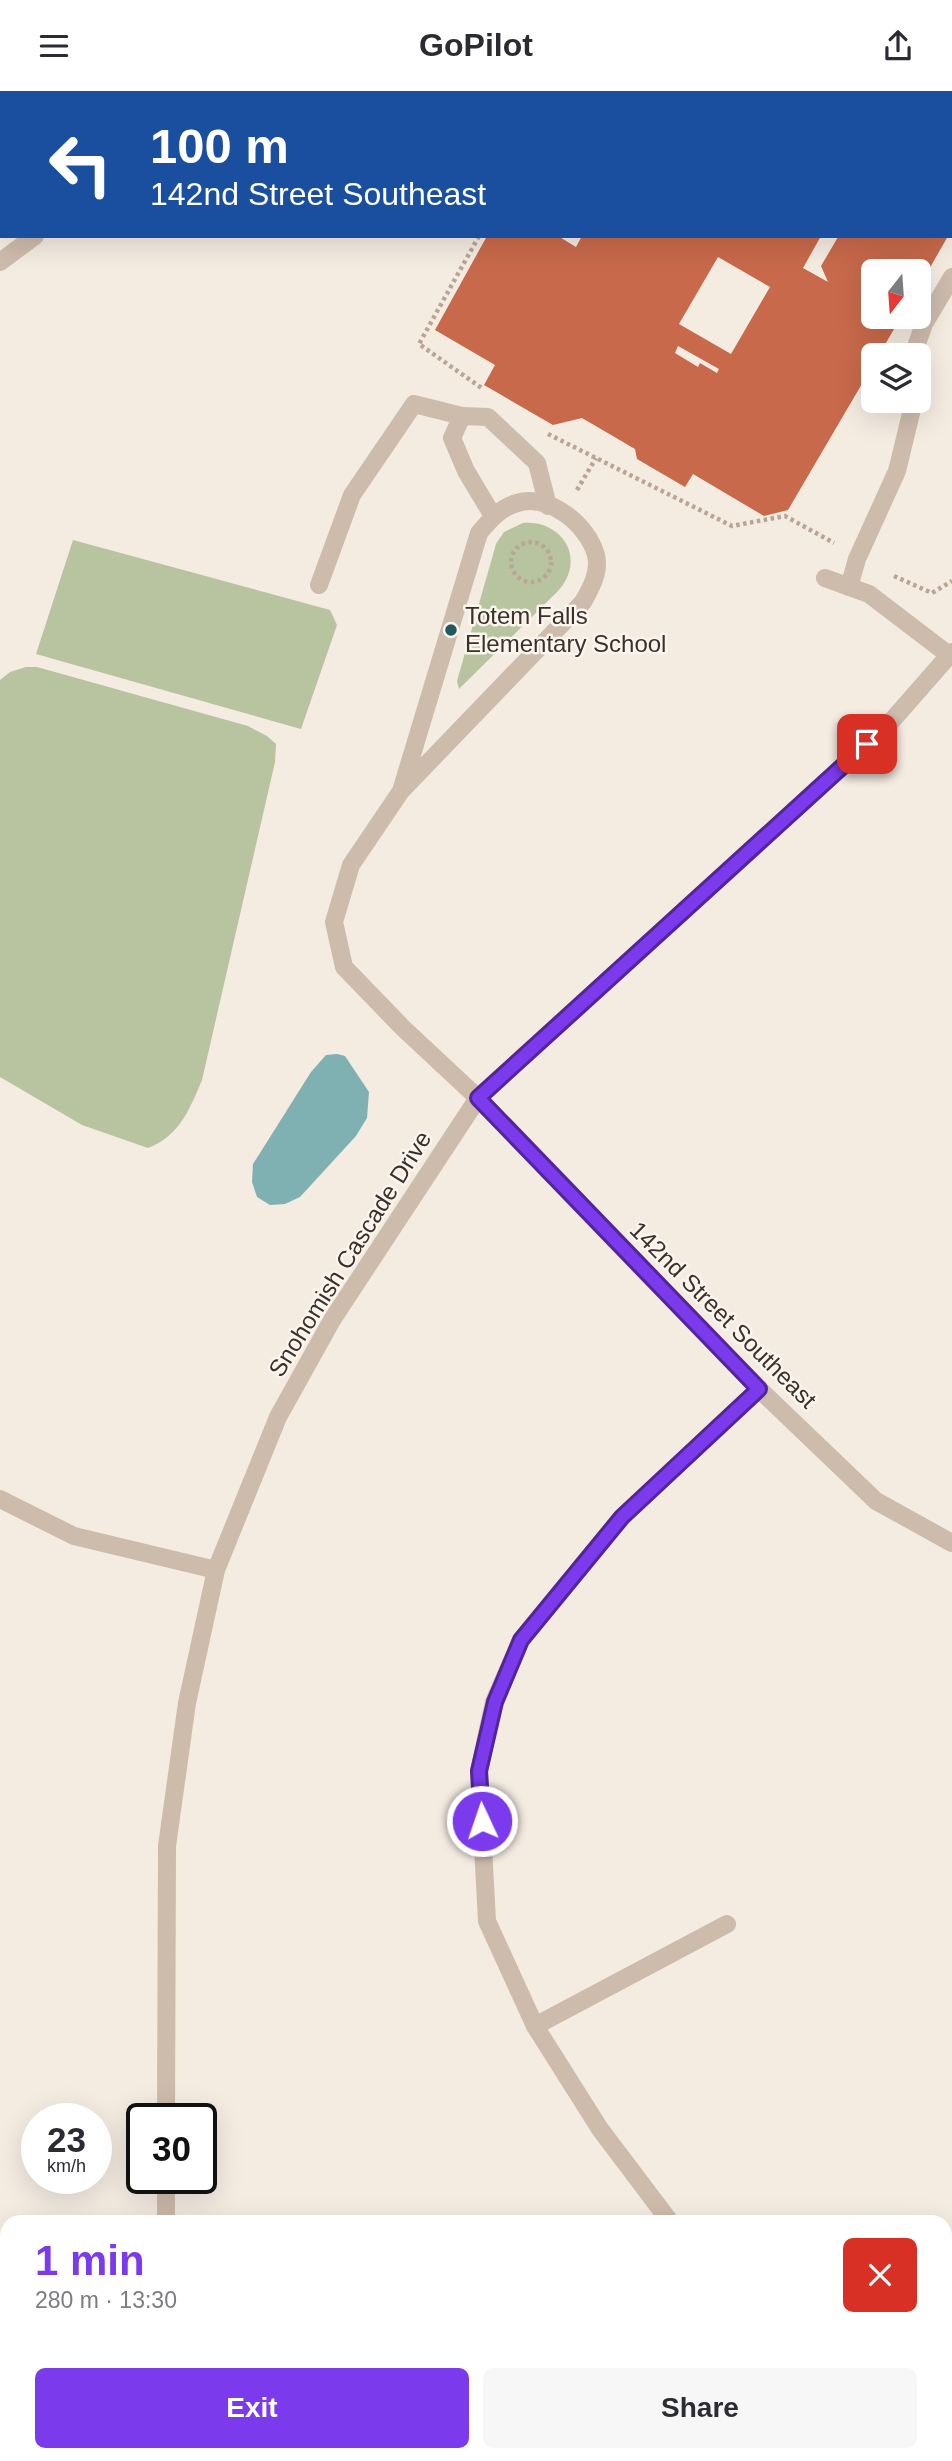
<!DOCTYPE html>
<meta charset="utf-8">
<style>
:root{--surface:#fff;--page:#f7f7f7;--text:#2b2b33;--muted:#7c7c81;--accent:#7c3aed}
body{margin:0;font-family:Arial,sans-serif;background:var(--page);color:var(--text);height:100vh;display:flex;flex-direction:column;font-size:26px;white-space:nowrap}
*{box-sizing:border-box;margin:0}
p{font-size:23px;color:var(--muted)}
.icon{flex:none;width:38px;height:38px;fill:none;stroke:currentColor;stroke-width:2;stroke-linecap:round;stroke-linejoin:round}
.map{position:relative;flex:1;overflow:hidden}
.details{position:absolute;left:0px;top:2124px;width:952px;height:247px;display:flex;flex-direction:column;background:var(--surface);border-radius:21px 21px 0 0;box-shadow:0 7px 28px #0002}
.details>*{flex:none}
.guide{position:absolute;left:0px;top:0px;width:952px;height:147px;box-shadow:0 7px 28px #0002;background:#1a4fa0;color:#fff;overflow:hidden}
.needle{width:46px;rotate:197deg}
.fabs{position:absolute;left:861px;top:168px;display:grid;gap:14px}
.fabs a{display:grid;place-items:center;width:70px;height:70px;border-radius:10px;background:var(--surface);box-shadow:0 7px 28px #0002;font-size:35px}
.speed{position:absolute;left:21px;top:2012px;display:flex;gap:14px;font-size:35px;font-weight:700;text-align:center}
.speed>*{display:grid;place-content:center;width:91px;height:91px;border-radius:50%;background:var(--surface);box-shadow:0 7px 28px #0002;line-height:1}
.speed small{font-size:18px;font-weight:400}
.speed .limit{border:4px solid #111;border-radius:10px;background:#fff;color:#111}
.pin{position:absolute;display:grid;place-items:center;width:60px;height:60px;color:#fff;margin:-30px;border-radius:14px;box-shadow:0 4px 10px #0006}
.me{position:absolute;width:77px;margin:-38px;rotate:357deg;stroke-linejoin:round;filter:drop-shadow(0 0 5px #0008)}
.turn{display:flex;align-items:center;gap:24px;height:147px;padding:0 35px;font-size:32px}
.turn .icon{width:91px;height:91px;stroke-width:2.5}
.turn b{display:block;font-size:49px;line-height:60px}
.round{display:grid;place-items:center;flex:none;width:74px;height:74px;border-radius:10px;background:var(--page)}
.summary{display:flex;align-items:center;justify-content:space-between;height:119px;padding:0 35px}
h1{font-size:42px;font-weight:700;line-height:52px;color:var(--accent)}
.primary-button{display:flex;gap:14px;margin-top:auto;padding:14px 35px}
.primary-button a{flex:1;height:80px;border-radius:10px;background:var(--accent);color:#fff;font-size:28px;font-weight:700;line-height:80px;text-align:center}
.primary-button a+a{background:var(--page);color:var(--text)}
header{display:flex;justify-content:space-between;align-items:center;height:91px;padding:0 35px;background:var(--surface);font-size:32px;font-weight:700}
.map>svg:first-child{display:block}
.green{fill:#b8c4a0}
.water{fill:#7fb0b2}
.building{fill:#c8694b;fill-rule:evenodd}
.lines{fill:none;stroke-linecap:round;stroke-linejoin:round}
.path{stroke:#b9a596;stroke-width:4.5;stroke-dasharray:3.5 3.5;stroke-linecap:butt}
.minor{stroke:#cdbbac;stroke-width:18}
.route-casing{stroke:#51269a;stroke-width:18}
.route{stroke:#7c3aed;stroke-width:12}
.poi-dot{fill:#1f5a5e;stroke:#fbf5ee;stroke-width:2.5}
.labels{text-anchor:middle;stroke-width:5;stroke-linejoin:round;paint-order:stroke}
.poi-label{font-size:24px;fill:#3b302b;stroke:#fbf5ee;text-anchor:start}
.street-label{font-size:24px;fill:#3b302b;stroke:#fbf5ee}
</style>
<header><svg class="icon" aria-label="menu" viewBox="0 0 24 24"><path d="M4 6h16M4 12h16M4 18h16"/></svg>GoPilot<svg class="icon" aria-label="share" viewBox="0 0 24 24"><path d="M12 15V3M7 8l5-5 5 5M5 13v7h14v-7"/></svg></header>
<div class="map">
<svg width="952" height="2370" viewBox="0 0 952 2370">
<rect width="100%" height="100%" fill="#f4ebe1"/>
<g class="green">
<path d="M523 432C564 429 587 470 557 501L459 598 457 590 496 453 504 441Z"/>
<polygon points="73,449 330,519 337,534 301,638 36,563"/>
<path d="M26 576H37L248 635 267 645 276 653 275 671 202 989C190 1017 180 1045 148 1057L82 1034 0 986V589L10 581Z"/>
</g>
<polygon class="water" points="337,963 345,965 369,1001 367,1027 356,1045 300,1106 285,1113 270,1114 257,1106 252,1091 253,1073 311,981 326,964"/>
<path class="building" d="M487 145H558L576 156 582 145H821L803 177 828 191 821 175 838 146 948 145 919 196V180H873V226H901L879 264H873V274L788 419 764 425 693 383 685 396 637 368 635 358 582 327 553 334 484 294 495 274 435 239ZM718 166 770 196 731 263 679 233ZM678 255 719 278 717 282 700 272 698 276 675 262Z"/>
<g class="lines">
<g class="path">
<polyline points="492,0 495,2"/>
<polyline points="479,145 419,253 483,298"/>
<polyline points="548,343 732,435 785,425 834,452"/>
<polyline points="577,399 596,367"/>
<circle cx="531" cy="471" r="20"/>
<polyline points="894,485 932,502 952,490"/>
</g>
<g class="minor">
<polyline points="204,2 206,0"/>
<polyline points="0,171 35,145"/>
<polyline points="913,264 924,233 952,186"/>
<polyline points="493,425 466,380 452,347 462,325 488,326 537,372 548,415"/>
<polyline points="825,487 869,503 949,564"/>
<polyline points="319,494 352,404 414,313 462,325"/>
<polyline points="849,496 857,468 897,380 914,310"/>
<path d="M401 700 479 442C490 429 500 417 517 412 549 402 588 434 596 464 600 481 591 497 583 511L401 700 351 774 334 831 344 876 403 937 478 1007 759 1298 876 1410 952 1452"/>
<polyline points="0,1408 74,1445 216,1479"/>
<polyline points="535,1935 727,1833"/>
<polyline points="166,2028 167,1755 187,1612 216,1479 278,1326 332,1229 478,1007 888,634 952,561"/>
<polyline points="166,2088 166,2132"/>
<polyline points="671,2132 600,2038 535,1935 487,1830 479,1680 494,1611 521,1549 622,1426 759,1298"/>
<polyline points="167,2364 167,2370"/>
<polyline points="854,2364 859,2370"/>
<polyline points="633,2370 640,2364"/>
</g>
</g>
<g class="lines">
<g class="route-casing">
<polyline id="route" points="482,1730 479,1680 495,1611 521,1549 622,1426 759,1298 478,1007 867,653"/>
</g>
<use href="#route" class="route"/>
</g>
<circle class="poi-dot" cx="451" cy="539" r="7"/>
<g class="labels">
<g class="poi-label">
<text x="465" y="533">Totem Falls<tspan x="465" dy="28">Elementary School</tspan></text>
</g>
<g class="street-label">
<text transform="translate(350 1163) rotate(-58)" y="8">Snohomish Cascade Drive</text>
<text transform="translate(723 1224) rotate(45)" y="8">142nd Street Southeast</text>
</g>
</g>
</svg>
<div class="fabs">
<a><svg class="needle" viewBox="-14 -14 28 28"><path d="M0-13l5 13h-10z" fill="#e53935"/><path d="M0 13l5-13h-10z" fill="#7c7c81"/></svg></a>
<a><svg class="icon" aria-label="layers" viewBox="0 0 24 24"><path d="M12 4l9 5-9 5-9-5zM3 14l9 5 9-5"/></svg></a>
</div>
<div class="speed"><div>23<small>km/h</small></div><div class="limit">30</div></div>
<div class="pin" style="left:867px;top:653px;background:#d93025"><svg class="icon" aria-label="arrive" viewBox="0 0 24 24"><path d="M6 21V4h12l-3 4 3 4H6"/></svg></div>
<svg class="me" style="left:482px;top:1730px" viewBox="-20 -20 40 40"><circle r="17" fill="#7c3aed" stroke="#fff" stroke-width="3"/><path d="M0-11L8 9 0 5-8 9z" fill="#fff"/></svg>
<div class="guide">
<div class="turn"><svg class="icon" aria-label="left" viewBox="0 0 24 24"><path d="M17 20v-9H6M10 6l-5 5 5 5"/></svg><div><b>100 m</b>142nd Street Southeast</div></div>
</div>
<section class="details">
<div class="summary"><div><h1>1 min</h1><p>280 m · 13:30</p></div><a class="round" style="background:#d93025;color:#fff"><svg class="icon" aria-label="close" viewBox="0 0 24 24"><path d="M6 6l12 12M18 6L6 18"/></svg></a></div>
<div class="primary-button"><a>Exit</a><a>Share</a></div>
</section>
</div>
